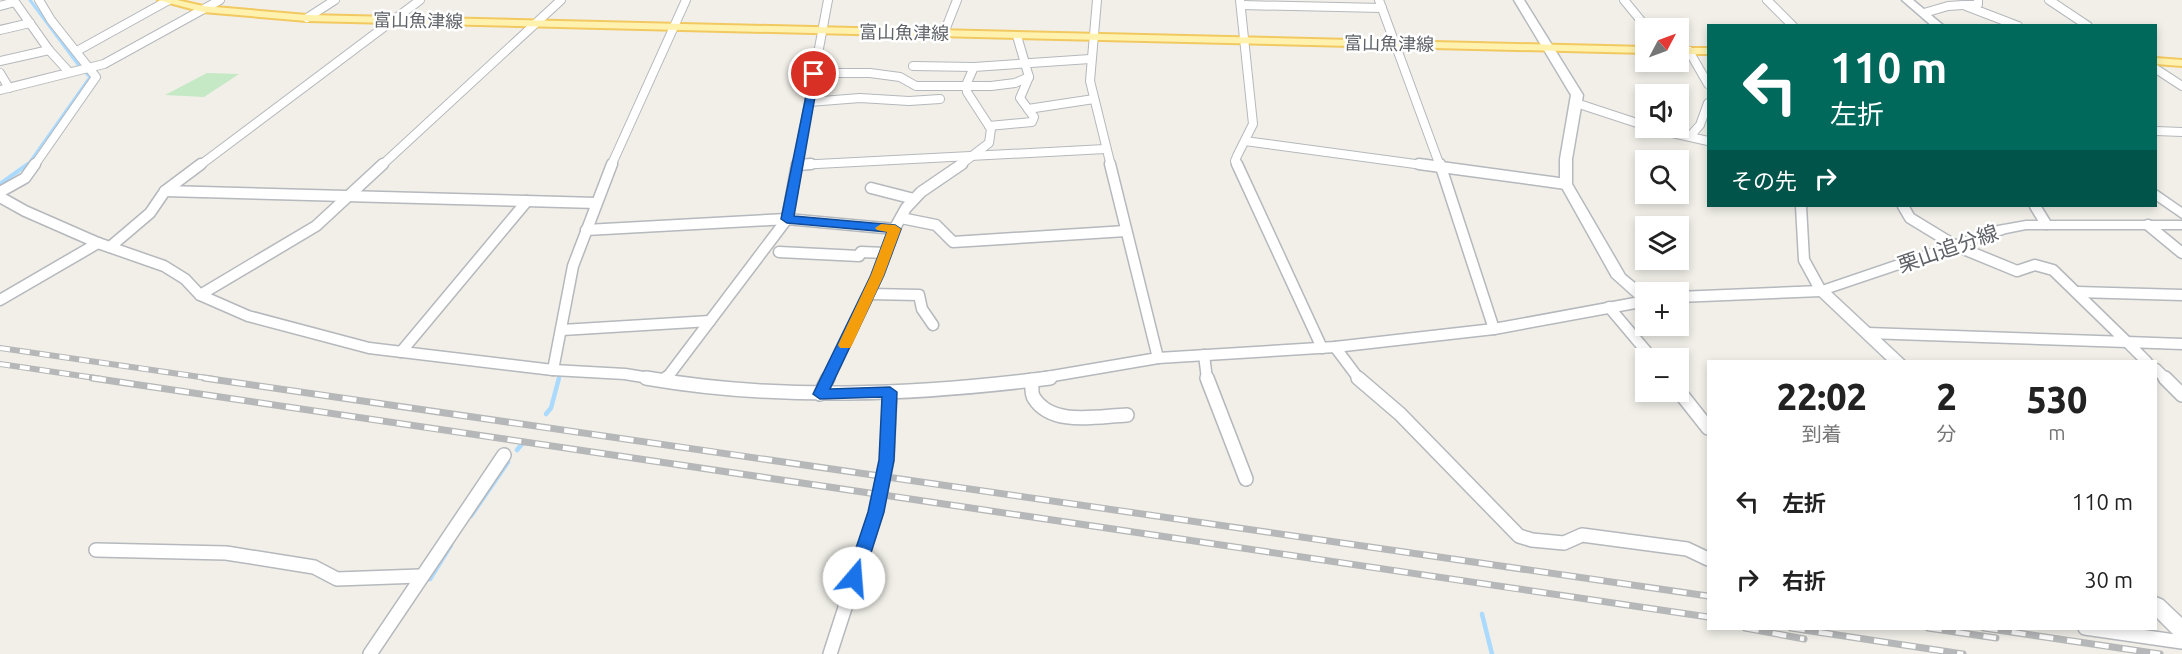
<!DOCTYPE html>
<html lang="ja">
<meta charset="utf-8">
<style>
:root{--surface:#fff;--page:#f6f6f6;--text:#222;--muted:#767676}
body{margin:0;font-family:Ubuntu,"Noto Sans JP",sans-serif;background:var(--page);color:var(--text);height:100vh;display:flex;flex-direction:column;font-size:22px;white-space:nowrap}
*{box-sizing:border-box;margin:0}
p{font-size:20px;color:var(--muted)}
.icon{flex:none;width:33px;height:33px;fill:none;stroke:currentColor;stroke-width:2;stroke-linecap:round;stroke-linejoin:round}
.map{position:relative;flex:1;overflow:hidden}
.panel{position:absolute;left:1707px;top:360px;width:450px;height:270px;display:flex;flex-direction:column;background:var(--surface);border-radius:0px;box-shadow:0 3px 9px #0003}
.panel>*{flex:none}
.banner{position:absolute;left:1707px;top:24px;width:450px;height:183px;border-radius:0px;box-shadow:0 3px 9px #0003;background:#00695c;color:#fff;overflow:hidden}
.needle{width:39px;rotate:49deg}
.fabs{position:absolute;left:1635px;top:18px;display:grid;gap:12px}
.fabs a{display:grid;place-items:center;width:54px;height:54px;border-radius:0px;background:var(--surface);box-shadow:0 3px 9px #0003;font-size:30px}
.pin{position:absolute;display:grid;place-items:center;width:51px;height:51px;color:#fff;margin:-26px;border:3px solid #fff;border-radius:50%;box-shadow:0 2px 6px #0007}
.me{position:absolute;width:66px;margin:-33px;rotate:18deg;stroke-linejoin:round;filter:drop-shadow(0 0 4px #0008)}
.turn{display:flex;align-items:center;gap:21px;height:126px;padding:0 24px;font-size:27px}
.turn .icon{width:78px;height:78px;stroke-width:2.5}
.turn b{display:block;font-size:42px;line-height:51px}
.then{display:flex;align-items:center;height:57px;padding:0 24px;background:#0003;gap:12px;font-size:22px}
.eta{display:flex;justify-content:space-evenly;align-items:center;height:102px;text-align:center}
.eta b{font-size:36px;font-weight:800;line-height:42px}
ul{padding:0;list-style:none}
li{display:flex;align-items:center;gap:18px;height:78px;padding:0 24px}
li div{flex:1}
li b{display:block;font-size:22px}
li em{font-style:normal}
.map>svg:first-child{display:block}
.green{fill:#c5e8c5}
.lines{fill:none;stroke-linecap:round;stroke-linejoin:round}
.stream-far2{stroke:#aadaff;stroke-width:3}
.stream-far1{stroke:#aadaff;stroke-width:4}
.stream{stroke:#aadaff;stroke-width:4.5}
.street-far2-casing{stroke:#b5b8bc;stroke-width:10}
.street-far1-casing{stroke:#b5b8bc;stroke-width:13}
.street-casing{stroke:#b5b8bc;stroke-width:16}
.secondary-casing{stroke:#b6babf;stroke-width:3}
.primary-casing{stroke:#f2c960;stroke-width:4}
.street-far2{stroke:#fff;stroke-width:8}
.street-far1{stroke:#fff;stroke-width:10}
.street{stroke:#fff;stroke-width:13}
.secondary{fill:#fff;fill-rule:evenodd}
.primary{fill:#fff2af;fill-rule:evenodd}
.rail-far1-casing{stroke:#b6b7b8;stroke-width:6}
.rail-casing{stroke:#b6b7b8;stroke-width:7}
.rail-far1{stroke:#fff;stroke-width:4;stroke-dasharray:10;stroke-linecap:butt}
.rail{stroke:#fff;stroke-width:4.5;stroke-dasharray:14;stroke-linecap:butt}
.route{fill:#1a73e8;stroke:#114b97;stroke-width:1.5}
.slow{fill:#f59e0b}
.labels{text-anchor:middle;stroke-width:5;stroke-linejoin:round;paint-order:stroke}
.far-street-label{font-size:18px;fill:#5f6368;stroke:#fff}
.street-label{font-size:21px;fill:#5f6368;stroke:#fff}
</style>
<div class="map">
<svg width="2182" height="654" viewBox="0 0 2182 654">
<rect width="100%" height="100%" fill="#f1efe8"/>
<polygon class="green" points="207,73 239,74 204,97 165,95"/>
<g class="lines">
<g class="stream-far2">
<polyline points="30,0 80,67"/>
<polyline points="27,166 90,77 85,72"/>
</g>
<polyline class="stream-far1" points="0,184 28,164"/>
<g class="stream">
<polyline points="546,414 551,408 559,378"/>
<polyline points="517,450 522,444"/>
<polyline points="471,516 508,462"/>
<polyline points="430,579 451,545"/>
<polyline points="1482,614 1492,654"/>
</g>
<g class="street-far2-casing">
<g id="street-far2">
<polyline points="1097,0 1090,81 1111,166"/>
<polyline points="1379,0 1440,166"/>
<polyline points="1624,0 1647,28"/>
<polyline points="1767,0 1793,26"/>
<polyline points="2049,0 2088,26"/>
<polyline points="1241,5 1382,8"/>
<polyline points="0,6 15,2 49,50 69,72"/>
<polyline points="1966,6 2018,26"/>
<polyline points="1924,13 1948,6 1978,4 1978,0"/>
<polyline points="307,18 335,0"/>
<polyline points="0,30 30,23"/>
<polyline points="944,33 957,0"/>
<polyline points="77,51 169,0"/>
<polyline points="1689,51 1708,84"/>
<polyline points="0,61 49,50"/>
<polyline points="913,66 974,67"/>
<polyline points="2156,69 2182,86"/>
<polyline points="0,73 9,88"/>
<polyline points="814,73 870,73 900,77 916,86 991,86 1015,83 1029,77 1017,36"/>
<polyline points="1029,77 1020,98 1028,109 1094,99"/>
<polyline points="0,90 104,64 220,0"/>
<polyline points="809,102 860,98 909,101 940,99"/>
<polyline points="1576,103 1646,126"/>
<polyline points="989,126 1032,122 1034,117 1028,109"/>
<polyline points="1650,128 1708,141"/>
<polyline points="2156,131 2182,132"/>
<polyline points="1690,136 1700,125 1708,103"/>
<polyline points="1245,141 1430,166"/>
<polyline points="798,165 1105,149"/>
<polyline points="34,166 96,77 51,20 39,0"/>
<polyline points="199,166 420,0"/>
<polyline points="381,166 561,0"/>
<polyline points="611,166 686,0"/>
<polyline points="797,166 828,0"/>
<polyline points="959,166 989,143 991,129 967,92 966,85 974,67 1090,59"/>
<polyline points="1237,166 1235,161 1237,156 1253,124 1240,0"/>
</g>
</g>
<g class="street-far1-casing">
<g id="street-far1">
<polyline points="1110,164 1158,358"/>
<polyline points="1237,164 1322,348"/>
<polyline points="1419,164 1566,184"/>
<polyline points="1440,164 1494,329"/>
<polyline points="798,165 811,164"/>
<polyline points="871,188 914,199"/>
<polyline points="165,191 596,203"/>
<polyline points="0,192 25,178 35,164"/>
<polyline points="0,197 25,211 98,243 164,266 185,279 200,295 248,316 369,348 553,370 625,374 655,379"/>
<polyline points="1801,206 1804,260 1821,291"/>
<polyline points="2035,206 2046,224"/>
<polyline points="901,218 936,225 953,242 1126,231"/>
<polyline points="2148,225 2182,253"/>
<polyline points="586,230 787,219 895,229"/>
<polyline points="110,247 150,213 165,191 201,164"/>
<polyline points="779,252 859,256 861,252 886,253"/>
<polyline points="2077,292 2182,295"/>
<polyline points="869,294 919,295 922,309 933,325"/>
<polyline points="200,295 316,226 383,164"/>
<polyline points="1678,297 1821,291"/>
<polyline points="0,300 98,243"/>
<polyline points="1609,307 1652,358"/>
<polyline points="562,330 710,321"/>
<polyline points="1867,333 2127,342 2053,270 2035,265 2017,271 1956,246 1910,218 1903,206"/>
<polyline points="1335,347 1359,379"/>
<polyline points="401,352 527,201"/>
<polyline points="1204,355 1207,379"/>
<polyline points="2147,362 2127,342 2182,344"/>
<polyline points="2156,369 2166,379"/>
<polyline points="553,370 573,266 612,164"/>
<polyline points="666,379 787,219 797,164"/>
<polyline points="828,379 871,290 896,226 906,208 921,192 962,164"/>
<polyline points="1035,379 1158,358 1335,347 1494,329 1646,301"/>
</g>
</g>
<g class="street-casing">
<g id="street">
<path d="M646 378C779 401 916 395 1050 378"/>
<polyline points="1207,378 1246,479"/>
<polyline points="1358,378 1400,414 1519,536 1532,540 1564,543 1582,535 1687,549 1708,559"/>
<polyline points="2165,378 2182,395"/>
<polyline points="665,380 667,378"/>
<path d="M1032 380C1032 386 1031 394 1034 398 1052 427 1098 416 1127 415"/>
<polyline points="1678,390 1708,428"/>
<polyline points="820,394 828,378"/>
<polyline points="96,550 226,553 314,567 337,579 420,576"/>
<polyline points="2085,628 2182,642"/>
<polyline points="370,654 504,455"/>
<polyline points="830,654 876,512 887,460 890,392"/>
</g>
</g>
<g class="secondary-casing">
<g id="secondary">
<polygon points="1514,0 1524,0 1583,95 1572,159 1572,184 1625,275 1646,292 1646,304 1641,303 1612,277 1560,184 1560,159 1571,95"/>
<polygon points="1902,0 1913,0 1944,26 1932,26"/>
<polygon points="2156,190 2182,208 2182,218 2156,200"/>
<polygon points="2026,221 2182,221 2182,229 2026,229 2006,233 1831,292 1906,362 1889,362 1814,291 1816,288 1998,226"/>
<polygon points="2156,597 2163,600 2182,618 2182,638 2175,636 2156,617"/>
</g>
</g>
<g class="primary-casing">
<g id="primary">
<polygon points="158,0 177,0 203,6 307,15 1646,47 1646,53 307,21 203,12"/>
<rect x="1678" y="48" width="30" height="6"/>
<polygon points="2156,58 2182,60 2182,66 2156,64"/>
</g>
</g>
<use href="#street-far2" class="street-far2"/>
<use href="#street-far1" class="street-far1"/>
<use href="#street" class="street"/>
<use href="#secondary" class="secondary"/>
<use href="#primary" class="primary"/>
<g class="rail-far1-casing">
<g id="rail-far1">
<polyline points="0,348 214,379"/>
<polyline points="0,364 102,379"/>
</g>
</g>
<g class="rail-casing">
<g id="rail">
<polyline points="92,378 1708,617"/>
<polyline points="204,378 1708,596"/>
<polyline points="1745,628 1804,639"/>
<polyline points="1791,628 1963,654"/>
<polyline points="1928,628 1996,638"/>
<polyline points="1984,628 2160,654"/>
</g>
</g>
<use href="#rail-far1" class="rail-far1"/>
<use href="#rail" class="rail"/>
</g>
<polygon class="route" points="811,71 819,74 794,216 895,225 901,229 884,275 830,389 890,387 897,392 894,460 884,512 863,578 860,582 854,584 848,582 846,578 868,512 879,460 882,397 820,399 813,394 871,275 887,232 787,223 781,219"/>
<polygon class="slow" points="881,224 895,225 901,229 884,275 852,345 850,348 840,348 838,345 871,275 887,232 877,230 875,228"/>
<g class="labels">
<g class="far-street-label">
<text transform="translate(418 21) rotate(1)" y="6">富山魚津線</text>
<text transform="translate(904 33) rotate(1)" y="6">富山魚津線</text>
<text transform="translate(1389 44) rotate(1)" y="6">富山魚津線</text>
</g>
<g class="street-label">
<text transform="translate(1948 249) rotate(-19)" y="7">栗山追分線</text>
</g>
</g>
</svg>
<div class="fabs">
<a><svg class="needle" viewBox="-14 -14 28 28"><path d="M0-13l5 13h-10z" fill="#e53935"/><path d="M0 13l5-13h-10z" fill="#767676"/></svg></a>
<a><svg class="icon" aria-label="sound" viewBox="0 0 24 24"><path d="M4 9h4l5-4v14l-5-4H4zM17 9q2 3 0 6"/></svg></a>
<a><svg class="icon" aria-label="search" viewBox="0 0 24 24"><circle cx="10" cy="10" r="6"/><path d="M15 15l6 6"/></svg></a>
<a><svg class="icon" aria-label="layers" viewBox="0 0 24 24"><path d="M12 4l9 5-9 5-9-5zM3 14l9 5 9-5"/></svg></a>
<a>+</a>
<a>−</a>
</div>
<div class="pin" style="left:814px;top:74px;background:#d93025"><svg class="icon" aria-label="arrive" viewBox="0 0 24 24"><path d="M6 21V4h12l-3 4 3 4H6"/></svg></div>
<svg class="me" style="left:854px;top:578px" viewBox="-20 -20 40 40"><circle r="19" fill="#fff"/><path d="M0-13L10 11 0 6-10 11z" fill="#1a73e8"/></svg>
<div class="banner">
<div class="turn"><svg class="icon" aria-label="left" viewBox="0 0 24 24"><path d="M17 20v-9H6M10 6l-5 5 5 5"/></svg><div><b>110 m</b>左折</div></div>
<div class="then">その先<svg class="icon" aria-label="right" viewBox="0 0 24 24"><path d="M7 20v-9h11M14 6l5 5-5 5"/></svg></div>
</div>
<section class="panel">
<div class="eta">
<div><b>22:02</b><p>到着</p></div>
<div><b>2</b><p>分</p></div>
<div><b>530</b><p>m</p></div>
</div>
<ul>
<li><svg class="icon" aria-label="left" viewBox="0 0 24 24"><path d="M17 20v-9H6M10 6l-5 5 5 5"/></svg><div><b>左折</b></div><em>110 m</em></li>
<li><svg class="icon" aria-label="right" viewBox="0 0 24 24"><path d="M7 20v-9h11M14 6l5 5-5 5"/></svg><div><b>右折</b></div><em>30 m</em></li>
</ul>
</section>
</div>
